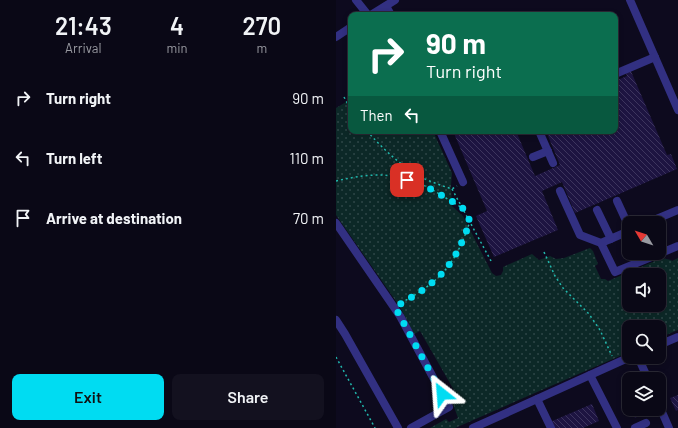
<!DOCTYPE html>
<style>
:root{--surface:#0a0816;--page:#13111f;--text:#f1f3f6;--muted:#999aa1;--line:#2a2935;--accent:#00dcf2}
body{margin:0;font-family:Barlow,sans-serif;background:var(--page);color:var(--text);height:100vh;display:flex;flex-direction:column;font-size:15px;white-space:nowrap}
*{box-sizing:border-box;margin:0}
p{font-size:13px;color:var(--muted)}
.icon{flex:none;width:22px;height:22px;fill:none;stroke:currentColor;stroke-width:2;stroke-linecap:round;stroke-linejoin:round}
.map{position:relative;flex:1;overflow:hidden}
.sheet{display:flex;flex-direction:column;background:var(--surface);width:336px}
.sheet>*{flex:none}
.guide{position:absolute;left:12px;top:12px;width:270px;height:122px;border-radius:8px;box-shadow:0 2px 6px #0003,0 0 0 1px var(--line);background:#0b6e4f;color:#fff;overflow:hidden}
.needle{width:26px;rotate:309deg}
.buttons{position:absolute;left:286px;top:216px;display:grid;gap:8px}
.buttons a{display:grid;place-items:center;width:44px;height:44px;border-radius:8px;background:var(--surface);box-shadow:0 2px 6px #0003,0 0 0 1px var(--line);font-size:20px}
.pin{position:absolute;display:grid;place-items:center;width:34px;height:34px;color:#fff;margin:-17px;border-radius:8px;box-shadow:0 2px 6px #0006}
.me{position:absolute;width:44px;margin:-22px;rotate:332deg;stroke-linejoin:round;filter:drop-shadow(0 0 3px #0008)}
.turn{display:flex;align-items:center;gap:14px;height:84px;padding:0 12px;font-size:18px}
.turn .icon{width:52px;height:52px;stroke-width:2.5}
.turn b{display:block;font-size:28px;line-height:34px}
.then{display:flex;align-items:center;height:38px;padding:0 12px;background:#0003;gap:8px;font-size:15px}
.eta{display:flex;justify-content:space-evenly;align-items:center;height:68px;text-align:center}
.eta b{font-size:24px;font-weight:600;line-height:28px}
.primary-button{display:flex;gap:8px;margin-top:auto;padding:8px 12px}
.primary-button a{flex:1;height:46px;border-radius:8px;background:var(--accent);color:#111;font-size:16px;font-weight:600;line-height:46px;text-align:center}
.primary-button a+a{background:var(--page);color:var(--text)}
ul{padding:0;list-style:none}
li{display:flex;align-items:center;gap:12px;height:60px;padding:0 12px}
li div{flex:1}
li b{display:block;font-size:15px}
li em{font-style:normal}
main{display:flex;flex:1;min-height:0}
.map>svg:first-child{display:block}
.grass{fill:url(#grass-dots);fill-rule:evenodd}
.building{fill:url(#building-back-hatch)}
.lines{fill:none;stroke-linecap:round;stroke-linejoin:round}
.path{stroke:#21b9ae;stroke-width:1.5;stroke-dasharray:2 3;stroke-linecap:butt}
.minor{stroke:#323082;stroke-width:8}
.route{stroke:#00dcf2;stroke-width:7;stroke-dasharray:0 12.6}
</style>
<main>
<section class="sheet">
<div class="eta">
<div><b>21:43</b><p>Arrival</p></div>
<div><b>4</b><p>min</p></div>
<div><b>270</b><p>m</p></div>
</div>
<ul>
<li><svg class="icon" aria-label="right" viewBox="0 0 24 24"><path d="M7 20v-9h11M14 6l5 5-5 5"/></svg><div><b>Turn right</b></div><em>90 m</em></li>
<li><svg class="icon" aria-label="left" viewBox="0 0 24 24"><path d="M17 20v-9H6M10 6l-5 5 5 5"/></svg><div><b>Turn left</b></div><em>110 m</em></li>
<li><svg class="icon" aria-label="arrive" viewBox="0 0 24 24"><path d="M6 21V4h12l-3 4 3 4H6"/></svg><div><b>Arrive at destination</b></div><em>70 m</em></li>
</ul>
<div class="primary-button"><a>Exit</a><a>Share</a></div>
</section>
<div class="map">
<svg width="342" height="428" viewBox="0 0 342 428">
<defs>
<pattern id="grass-dots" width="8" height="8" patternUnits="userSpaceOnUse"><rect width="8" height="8" fill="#0c2827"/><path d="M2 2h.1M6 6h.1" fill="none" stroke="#2e4647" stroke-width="1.8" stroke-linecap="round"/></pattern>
<pattern id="building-back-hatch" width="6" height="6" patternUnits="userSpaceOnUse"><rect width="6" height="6" fill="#1d1441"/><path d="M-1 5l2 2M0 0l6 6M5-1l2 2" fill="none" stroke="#3d355e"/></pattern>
</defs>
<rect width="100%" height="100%" fill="#0d0a1e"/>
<path class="grass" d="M15 99V131H97L116 173 115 185 116 206 127 216 156 273 160 276 165 275 167 271V267L196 254 203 260 214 256 220 259 228 258 254 248 257 251 262 264 259 266 265 279H269L272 281 326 258 335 260 336 261 342 258V330L323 338V327H293V352L119 428H94L110 419 113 422 122 418 117 404 123 399 84 331 78 334 64 307 0 215V108ZM293 275H323V305H293Z"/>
<g class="building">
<polygon points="294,69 331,155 335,154 341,169 239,213 226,182 206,191 222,230 158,257 140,216 151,211 117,131 180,131 199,176 224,165 210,131 279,131 279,81 291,76 289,71"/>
<polygon points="342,395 342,410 340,411 334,398"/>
<polygon points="256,404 263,421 247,428 217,428 214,422"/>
<polygon points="295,409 304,409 306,414 299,418"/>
</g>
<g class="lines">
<g class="path">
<polyline points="8,97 15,110"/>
<path d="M31 131C48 150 66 167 89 179 98 183 107 186 116 189L121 186"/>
<path d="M0 181C35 173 60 171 93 188 104 194 114 201 125 207"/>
<polyline points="116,189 155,261"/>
<polyline points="208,252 219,276 227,288 253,314 264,330 276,356"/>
<path d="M65 303C105 281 120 264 134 221"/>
<polyline points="0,357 39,428"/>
</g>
<g class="minor">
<polyline points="20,0 32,15"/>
<polyline points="294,0 342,110"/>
<polyline points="50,6 55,15"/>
<polyline points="35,15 59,0"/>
<polyline points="0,37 15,27"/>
<polyline points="279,74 319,57"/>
<polyline points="104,131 127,182"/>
<polyline points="203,131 217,163"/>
<polyline points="197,157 212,151"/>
<polyline points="224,191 244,235 265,243"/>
<polyline points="281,201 293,227"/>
<polyline points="261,210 275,239"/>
<polyline points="0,223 64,316 113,407 75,428"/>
<polyline points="311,223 342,210"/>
<polyline points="293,231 265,243 279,272 342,246"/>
<polyline points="0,320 9,334 62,428"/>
<polyline points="323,345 342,337"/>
<polyline points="302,357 312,379"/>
<polyline points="254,375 281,428"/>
<polyline points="201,399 215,428"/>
<polyline points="323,405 333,428"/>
<polyline points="137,428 294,357"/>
<polyline points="299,428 310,423"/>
</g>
</g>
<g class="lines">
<path class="route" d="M71 180 93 188 126 207 134 221C118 269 101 283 59 307L106 394"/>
</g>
</svg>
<div class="buttons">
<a><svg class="needle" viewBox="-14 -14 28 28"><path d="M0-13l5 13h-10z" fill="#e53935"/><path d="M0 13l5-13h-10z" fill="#999aa1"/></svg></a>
<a><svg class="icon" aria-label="sound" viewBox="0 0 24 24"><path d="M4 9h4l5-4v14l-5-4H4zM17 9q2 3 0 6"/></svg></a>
<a><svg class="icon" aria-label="search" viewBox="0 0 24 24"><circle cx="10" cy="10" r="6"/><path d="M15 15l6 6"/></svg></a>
<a><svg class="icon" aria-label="layers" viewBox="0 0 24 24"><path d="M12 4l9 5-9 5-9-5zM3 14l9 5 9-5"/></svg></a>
</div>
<div class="pin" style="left:71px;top:180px;background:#d93025"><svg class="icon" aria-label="arrive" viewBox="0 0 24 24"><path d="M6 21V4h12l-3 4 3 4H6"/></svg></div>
<svg class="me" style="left:106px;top:394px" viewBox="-20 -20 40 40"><path d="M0-17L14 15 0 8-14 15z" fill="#00dcf2" stroke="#fff" stroke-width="4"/></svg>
<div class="guide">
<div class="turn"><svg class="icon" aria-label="right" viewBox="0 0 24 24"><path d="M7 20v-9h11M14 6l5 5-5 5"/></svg><div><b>90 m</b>Turn right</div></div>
<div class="then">Then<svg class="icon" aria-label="left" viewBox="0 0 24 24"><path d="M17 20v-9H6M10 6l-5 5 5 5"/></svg></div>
</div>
</div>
</main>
